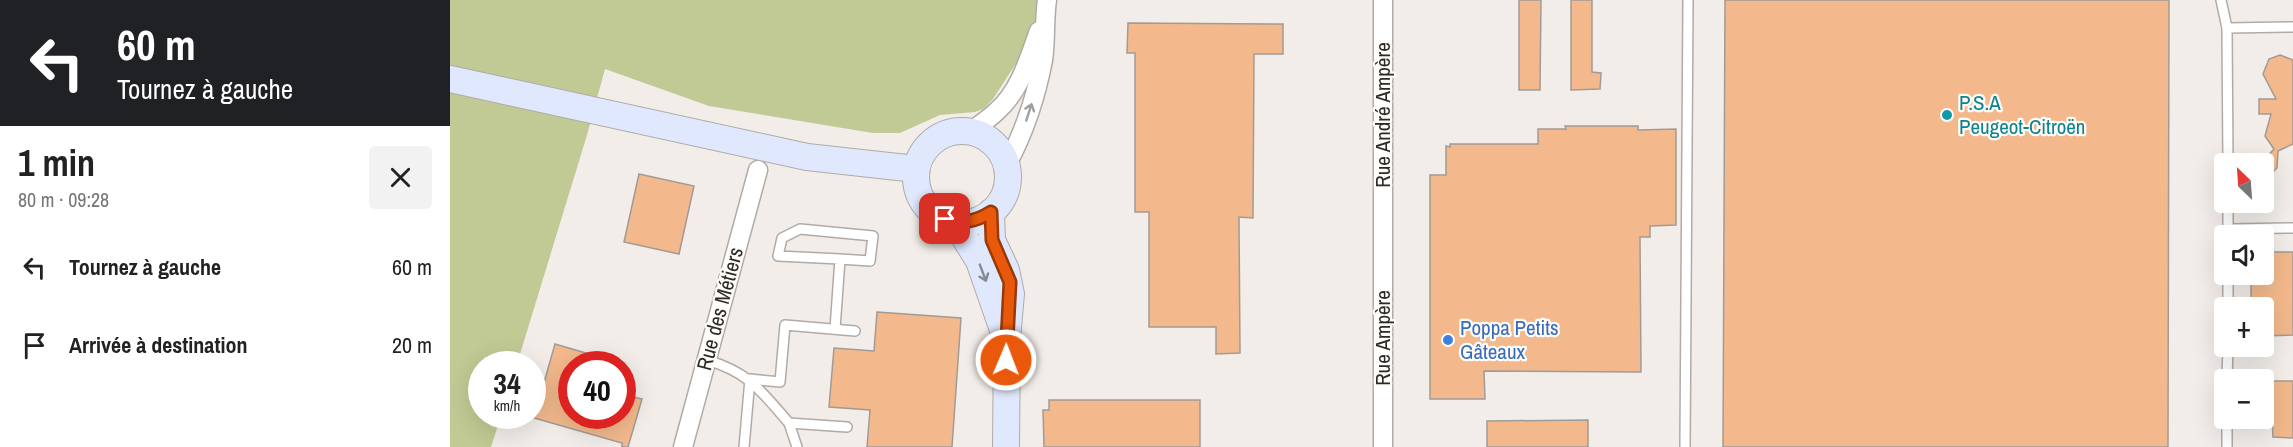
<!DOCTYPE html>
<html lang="fr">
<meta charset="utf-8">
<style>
:root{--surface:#fff;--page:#f2f2f2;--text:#222;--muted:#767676}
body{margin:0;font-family:"Archivo Narrow",sans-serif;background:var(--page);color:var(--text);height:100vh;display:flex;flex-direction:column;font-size:22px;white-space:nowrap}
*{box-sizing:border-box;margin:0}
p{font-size:20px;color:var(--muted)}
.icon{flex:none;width:33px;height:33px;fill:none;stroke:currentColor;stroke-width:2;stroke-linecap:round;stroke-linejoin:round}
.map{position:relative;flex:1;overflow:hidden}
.drawer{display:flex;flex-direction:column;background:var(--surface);width:450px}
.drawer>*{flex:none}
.hud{background:#202124;color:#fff;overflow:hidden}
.needle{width:39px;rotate:335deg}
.controls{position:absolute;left:1764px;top:153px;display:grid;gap:12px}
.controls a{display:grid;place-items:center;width:60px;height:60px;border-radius:6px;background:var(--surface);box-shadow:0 6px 24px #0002;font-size:30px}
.speed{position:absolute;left:18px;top:351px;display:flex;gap:12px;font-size:30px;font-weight:700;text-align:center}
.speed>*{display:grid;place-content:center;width:78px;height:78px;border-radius:50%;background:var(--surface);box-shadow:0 6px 24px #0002;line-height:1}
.speed small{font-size:15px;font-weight:400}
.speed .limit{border:9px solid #d22;background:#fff;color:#111}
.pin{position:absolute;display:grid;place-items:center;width:51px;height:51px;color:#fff;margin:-26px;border-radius:12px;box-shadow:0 3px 9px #0006}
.me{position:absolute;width:66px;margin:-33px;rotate:1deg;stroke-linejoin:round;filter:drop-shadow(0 0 4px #0008)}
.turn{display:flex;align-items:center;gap:21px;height:126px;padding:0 18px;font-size:27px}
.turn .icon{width:78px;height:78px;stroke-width:2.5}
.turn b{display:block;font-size:42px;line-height:51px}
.round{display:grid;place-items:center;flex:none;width:63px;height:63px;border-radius:6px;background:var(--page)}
.summary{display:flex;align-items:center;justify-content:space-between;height:102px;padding:0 18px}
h1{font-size:36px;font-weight:700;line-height:45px}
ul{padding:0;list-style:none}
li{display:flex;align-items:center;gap:18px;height:78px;padding:0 18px}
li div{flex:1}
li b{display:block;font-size:22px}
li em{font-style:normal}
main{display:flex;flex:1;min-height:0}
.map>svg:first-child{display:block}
.green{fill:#c1ca94}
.building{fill:#f3b98c;stroke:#a19b97;stroke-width:1.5}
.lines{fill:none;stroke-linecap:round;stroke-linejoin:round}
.lane-casing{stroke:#b0aba7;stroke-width:12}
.street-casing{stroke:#b0aba7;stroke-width:21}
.secondary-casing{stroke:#b0aba7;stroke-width:28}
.lane{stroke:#fff;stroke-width:9}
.street{stroke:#fff;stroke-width:18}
.secondary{stroke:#dfe8fc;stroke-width:26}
.oneway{stroke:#a09f9f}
.oneway2{stroke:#868992}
.route-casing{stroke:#983908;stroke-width:15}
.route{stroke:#ea580c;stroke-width:10}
.culture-dot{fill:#0f9aa8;stroke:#fffbf7;stroke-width:2}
.shop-dot{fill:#3f7fe0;stroke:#fffbf7;stroke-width:2}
.labels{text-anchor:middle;stroke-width:4.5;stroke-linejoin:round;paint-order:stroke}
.culture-label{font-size:21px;fill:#0d838f;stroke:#fffbf7;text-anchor:start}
.street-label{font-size:21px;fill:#2c2a29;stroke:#fffbf7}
.shop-label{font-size:21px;fill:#366cbe;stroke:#fffbf7;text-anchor:start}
</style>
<main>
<section class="drawer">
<div class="hud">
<div class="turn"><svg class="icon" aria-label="left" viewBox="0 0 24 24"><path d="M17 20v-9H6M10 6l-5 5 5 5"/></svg><div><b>60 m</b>Tournez à gauche</div></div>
</div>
<div class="summary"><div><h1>1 min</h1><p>80 m · 09:28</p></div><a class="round"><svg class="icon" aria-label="close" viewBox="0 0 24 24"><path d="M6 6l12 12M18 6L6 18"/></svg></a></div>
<ul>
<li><svg class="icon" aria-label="left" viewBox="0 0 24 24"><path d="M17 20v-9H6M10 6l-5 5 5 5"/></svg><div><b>Tournez à gauche</b></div><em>60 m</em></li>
<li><svg class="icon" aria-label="arrive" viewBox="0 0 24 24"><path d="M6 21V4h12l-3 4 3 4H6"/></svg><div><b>Arrivée à destination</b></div><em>20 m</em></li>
</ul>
</section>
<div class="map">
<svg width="1843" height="447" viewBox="0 0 1843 447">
<rect width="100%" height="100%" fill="#f2ede8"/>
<polygon class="green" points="0,0 599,0 596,17 543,99 533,109 525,112 490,115 450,133 423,133 259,106 155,69 137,135 67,364 32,364 32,416 51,416 41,447 0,447"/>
<g class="building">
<polygon points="1069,0 1091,0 1090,90 1069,90"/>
<polygon points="1121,0 1142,0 1142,72 1151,73 1150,89 1121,90"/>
<polygon points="1275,0 1719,0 1718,447 1273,447"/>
<polygon points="678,23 833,24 833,54 804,54 803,218 789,217 790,353 766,354 766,327 699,327 699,212 685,212 685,53 677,53"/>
<polygon points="1830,55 1843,60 1843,144 1828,151 1827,168 1823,172 1816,172 1812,162 1824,149 1815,136 1821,114 1809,114 1809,99 1826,99 1813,74 1819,59"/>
<polygon points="1115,126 1188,126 1188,130 1226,129 1226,225 1200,226 1200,237 1190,237 1191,372 1034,371 1035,399 980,399 980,175 996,175 996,146 1000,147 1000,144 1088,144 1088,129 1116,129"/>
<polygon points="189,174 244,186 229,254 174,242"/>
<polygon points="1814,252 1843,252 1843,335 1814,336 1814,308 1801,308 1801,274 1814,274"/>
<polygon points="427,312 511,318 502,447 417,447 420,410 379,407 384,348 424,351"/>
<polygon points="105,344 160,360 160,364 122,364 122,416 172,416 172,394 192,399 178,447 172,447 172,443 84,418"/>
<polygon points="1820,381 1843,381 1843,438 1823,437"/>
<polygon points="599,400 750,400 750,447 594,447 593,410 599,410"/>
<polygon points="1138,420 1138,447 1037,447 1037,421"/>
</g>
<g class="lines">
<g class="lane-casing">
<g id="lane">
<polyline points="1771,0 1777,28"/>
<polyline points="1778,164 1777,28 1843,27"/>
<polyline points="1778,202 1778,236"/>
<polyline points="1779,229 1843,228"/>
<polyline points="1778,308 1778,274"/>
<polyline points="385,329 390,259 328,256 332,238 350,229 423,236 420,261 390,259"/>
<path d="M257 360C300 373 310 390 339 423L397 427"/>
<polyline points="1777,380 1778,346"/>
<polyline points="339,423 347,447"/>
<polyline points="294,447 300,379 330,382 335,325 405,331"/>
<polyline points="1235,447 1238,0"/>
<polyline points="1777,447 1777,418"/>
</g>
</g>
<g class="street-casing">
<g id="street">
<polyline points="933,0 933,447"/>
<path d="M520 132C529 125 539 119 547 111 570 91 579 58 589 31"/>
<path d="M556 166C574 133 586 97 593 60 596 41 594 20 597 0"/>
<polyline points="233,447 308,170"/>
</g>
</g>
<g class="secondary-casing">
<g id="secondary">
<polyline points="0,79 357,157 466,169"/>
<circle cx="512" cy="177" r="46"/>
<polyline points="541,212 542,240 556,270 561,294 557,338 556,447"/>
<polyline points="505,222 529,261 553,330"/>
</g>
</g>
<use href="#lane" class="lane"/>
<use href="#street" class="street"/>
<use href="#secondary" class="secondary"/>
</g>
<defs><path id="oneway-shaft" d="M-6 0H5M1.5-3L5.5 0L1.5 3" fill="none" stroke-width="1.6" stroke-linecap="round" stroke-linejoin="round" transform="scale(1.5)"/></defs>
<use class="oneway" href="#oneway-shaft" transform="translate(579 112) rotate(-72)"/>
<use class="oneway2" href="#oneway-shaft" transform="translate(533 273) rotate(69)"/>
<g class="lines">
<g class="route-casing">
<path id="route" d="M495 219C512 224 525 222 541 212L542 240 560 282 556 360"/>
</g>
<use href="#route" class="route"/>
</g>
<circle class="culture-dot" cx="1497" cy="115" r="6"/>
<circle class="shop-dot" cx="998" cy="340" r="6"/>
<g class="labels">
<g class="culture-label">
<text x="1509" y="110">P.S.A<tspan x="1509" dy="24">Peugeot-Citroën</tspan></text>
</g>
<g class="street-label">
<text transform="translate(933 115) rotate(-90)" y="7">Rue André Ampère</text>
<text transform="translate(270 309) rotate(-75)" y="7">Rue des Métiers</text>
<text transform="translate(933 338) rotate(-90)" y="7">Rue Ampère</text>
</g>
<g class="shop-label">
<text x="1010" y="335">Poppa Petits<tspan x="1010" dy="24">Gâteaux</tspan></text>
</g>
</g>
</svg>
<div class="controls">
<a><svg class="needle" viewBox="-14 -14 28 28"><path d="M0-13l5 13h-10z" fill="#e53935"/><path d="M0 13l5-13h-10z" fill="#767676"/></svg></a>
<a><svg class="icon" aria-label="sound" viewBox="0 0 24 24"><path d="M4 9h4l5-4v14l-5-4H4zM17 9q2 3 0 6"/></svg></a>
<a>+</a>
<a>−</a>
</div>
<div class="speed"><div>34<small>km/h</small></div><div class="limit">40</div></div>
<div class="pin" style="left:495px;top:219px;background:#d93025"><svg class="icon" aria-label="arrive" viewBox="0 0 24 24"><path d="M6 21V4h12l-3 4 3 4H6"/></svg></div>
<svg class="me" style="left:556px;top:360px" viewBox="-20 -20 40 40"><circle r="17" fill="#ea580c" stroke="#fff" stroke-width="3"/><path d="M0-11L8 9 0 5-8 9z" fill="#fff"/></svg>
</div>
</main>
